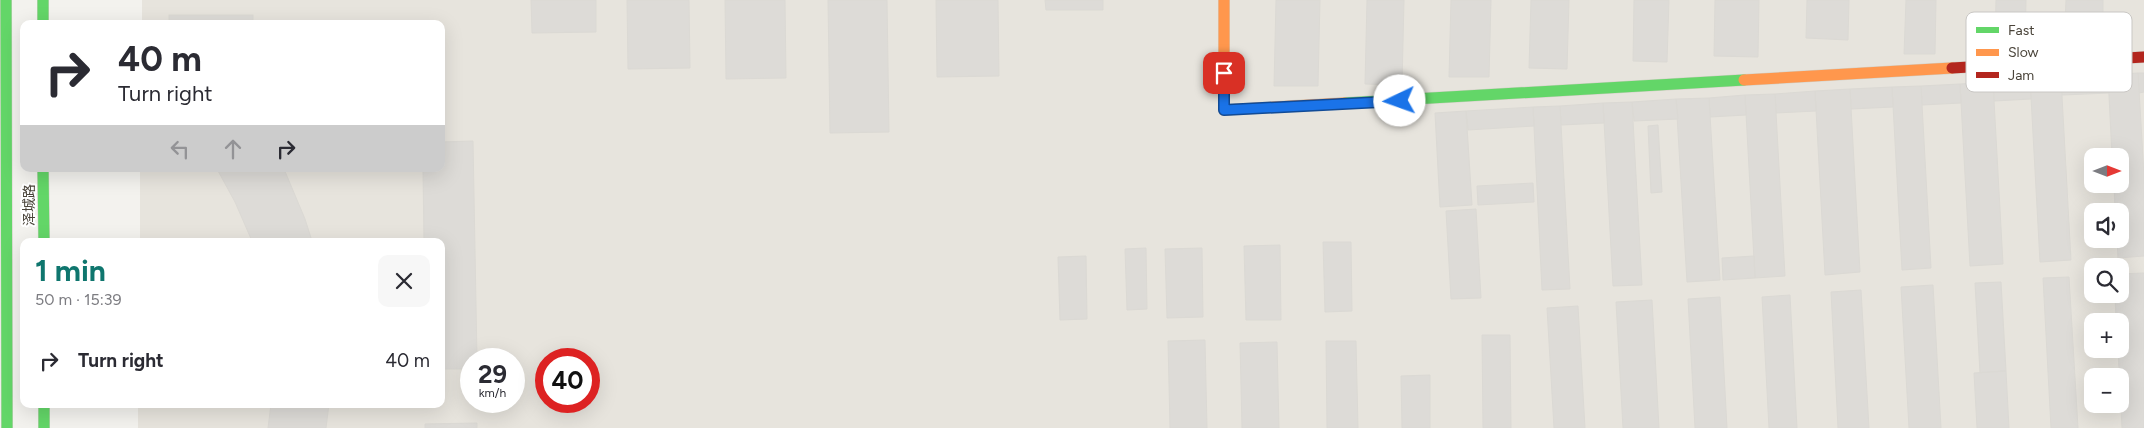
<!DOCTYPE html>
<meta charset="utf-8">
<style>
:root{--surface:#fff;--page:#f7f7f7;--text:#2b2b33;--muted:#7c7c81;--accent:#0f766e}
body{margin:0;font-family:Figtree,"Noto Sans SC",sans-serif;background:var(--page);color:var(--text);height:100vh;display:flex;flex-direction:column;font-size:19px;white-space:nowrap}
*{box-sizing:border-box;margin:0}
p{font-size:16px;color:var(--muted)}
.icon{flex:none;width:28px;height:28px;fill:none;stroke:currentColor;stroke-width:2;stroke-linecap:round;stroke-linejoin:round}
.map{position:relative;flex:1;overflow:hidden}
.sheet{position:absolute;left:20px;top:238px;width:425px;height:170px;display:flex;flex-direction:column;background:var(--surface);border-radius:10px;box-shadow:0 5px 20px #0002}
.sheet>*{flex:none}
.top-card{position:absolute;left:20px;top:20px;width:425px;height:152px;border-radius:10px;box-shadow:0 5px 20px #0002;background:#fff;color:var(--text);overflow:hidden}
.needle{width:32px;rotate:90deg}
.fabs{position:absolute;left:2084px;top:148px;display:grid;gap:10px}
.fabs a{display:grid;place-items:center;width:45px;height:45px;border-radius:10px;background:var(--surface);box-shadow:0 5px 20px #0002;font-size:25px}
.speed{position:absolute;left:460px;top:348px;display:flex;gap:10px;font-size:25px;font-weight:700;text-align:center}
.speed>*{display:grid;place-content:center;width:65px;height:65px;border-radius:50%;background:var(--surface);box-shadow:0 5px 20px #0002;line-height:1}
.speed small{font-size:12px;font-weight:400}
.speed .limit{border:8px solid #d22;background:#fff;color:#111}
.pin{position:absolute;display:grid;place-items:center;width:42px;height:42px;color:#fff;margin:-21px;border-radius:10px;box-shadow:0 2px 8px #0006}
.me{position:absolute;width:55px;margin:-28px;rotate:267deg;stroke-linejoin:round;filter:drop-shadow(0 0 4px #0008)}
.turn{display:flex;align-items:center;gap:18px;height:105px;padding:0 15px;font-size:22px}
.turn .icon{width:65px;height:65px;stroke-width:2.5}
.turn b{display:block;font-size:35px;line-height:42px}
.lanes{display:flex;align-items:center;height:48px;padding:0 15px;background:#0003;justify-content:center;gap:25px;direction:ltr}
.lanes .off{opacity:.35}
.round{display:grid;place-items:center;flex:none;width:52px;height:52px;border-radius:10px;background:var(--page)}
.summary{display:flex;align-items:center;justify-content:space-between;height:85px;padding:0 15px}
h1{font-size:30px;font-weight:700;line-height:38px;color:var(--accent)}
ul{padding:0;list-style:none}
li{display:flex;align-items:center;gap:15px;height:75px;padding:0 15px}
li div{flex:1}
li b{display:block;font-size:19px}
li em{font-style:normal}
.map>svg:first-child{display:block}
.residential{fill:#e7e4dd;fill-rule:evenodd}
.building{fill:#dddbd7;stroke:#dbd9d4}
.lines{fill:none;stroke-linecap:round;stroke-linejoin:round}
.fast-casing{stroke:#d2cfc5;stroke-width:12}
.slow-casing{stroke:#d2cfc5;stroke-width:12}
.jam-casing{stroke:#d2cfc5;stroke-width:12}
.fast{stroke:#63d668;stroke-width:11}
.slow{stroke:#ff974d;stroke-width:11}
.jam{stroke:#b3261e;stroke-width:11}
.route-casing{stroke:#114b97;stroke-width:12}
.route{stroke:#1a73e8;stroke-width:9}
.labels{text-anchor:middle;stroke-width:4;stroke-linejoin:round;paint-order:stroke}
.street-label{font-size:14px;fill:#4a443a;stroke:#fff}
.key{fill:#fff;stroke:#c9c7c4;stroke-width:1}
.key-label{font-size:14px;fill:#4a443a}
</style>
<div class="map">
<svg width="2144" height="428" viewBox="0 0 2144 428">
<rect width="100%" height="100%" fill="#f3f2ee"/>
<path class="residential" d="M142 0H2144V428H138V404H441V241H140V169H441V24H142ZM2092 156H2120V184H2092ZM2092 211H2120V239H2092ZM2092 266H2120V294H2092ZM2092 321H2120V349H2092ZM471 359H514V401H471ZM546 359H589V401H546ZM2092 376H2120V404H2092Z"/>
<g class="building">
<polygon points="531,0 596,0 596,32 532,33"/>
<polygon points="627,0 689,0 690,68 628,69"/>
<polygon points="725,0 785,0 786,78 726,79"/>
<polygon points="828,0 887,0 889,132 830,133"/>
<polygon points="936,0 998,0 999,76 937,77"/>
<polygon points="1045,0 1103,0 1103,10 1046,10"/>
<polygon points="1276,0 1320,0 1318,86 1274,86"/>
<polygon points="1367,0 1404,0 1402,85 1365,84"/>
<polygon points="1451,0 1491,0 1489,77 1449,77"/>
<polygon points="1531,0 1569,0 1567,69 1529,68"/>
<polygon points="1634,0 1669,0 1667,62 1633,61"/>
<polygon points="1715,0 1759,0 1758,57 1714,56"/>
<polygon points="1807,0 1849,0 1848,40 1806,38"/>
<polygon points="1906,0 1936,0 1935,54 1904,54"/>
<polygon points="1996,0 2026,0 2025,49 1995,48"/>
<polygon points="2066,0 2103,0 2103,25 2065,24"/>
<rect x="169" y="15" width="84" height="9"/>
<polygon points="2138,73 2144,73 2144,92 2139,93"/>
<polygon points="2138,73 2144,175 2144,256 2118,258 2117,239 2120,239 2120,211 2115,211 2114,184 2120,184 2120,156 2112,156 2108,75"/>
<polygon points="2108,75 2109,93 2062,95 2061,78"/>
<polygon points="2061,78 2071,260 2040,262 2030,79"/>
<polygon points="2030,79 2031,99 1994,101 1993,82"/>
<polygon points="1993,82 2003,264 1970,266 1960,84"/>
<polygon points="1960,84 1961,103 1922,105 1921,86"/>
<polygon points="1921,86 1931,268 1902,270 1892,87"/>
<polygon points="1892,87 1893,107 1851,109 1850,89"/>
<polygon points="1850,89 1860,272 1825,275 1815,91"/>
<polygon points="1815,91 1816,111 1776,113 1775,94"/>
<polygon points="1775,94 1785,276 1755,278 1745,95"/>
<polygon points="1745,95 1746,115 1710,117 1709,98"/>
<polygon points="1709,98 1720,280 1687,282 1676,99"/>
<polygon points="1676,99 1678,119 1634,121 1632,102"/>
<polygon points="1632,102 1642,285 1613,286 1603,103"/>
<polygon points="1603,103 1604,123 1561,125 1560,106"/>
<polygon points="1560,106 1570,289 1542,290 1533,107"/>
<polygon points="1533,107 1534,126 1468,130 1466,111"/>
<polygon points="1466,111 1472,205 1440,207 1435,113"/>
<polygon points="1658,125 1662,192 1651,193 1648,126"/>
<polygon points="473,141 477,359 471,359 471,369 441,369 441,241 424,241 423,169 441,169 441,142"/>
<polygon points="217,169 284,169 305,219 312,241 252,241 235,202"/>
<polygon points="1533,183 1534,202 1478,205 1477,186"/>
<polygon points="1476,209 1481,298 1451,299 1446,211"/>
<polygon points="1323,242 1351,242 1352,311 1325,312"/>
<polygon points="1280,245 1281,320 1246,320 1244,246"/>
<polygon points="1146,248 1147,309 1127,310 1125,249"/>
<polygon points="1202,248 1203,317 1167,318 1165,249"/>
<polygon points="1086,256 1087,319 1060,320 1058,257"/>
<polygon points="1754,256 1755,278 1723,280 1722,258"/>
<polygon points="2144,273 2144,428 2122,428 2118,349 2120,349 2120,321 2116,321 2115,294 2120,294 2120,274"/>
<polygon points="2069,277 2078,428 2051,428 2043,278"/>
<polygon points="2001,282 2006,371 1980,373 1975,283"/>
<polygon points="1933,285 1941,428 1909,428 1901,287"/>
<polygon points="1861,290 1869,428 1838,428 1831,292"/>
<polygon points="1790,295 1797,428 1769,428 1762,297"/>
<polygon points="1720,297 1727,428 1695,428 1688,299"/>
<polygon points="1652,300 1659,428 1623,428 1616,302"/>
<polygon points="1578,306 1585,428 1554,428 1547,308"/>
<polygon points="1482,335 1510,335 1511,428 1483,428"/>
<polygon points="1205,340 1207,428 1170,428 1168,341"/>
<polygon points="1326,341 1356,341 1358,428 1327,428"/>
<polygon points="1277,342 1279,428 1242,428 1240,343"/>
<polygon points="2006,371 2009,428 1977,428 1974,373"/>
<polygon points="1430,375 1430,428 1402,428 1401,376"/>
<polygon points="271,404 329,404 326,428 268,428"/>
<polygon points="477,423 477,428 425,428 425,424"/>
</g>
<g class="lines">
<g class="fast-casing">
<g id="fast">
<polyline points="6,0 7,428"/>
<polyline points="43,0 43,24"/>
<polyline points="1345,103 1744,80"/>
<polyline points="43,169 44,241"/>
<polyline points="44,404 44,428"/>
</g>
</g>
<g class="slow-casing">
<g id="slow">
<polyline points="1224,0 1224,110 1345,103"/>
<polyline points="1744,80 1952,68"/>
</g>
</g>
<g class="jam-casing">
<polyline id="jam" points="1952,68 2144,57"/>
</g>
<use href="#fast" class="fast"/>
<use href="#slow" class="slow"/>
<use href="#jam" class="jam"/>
</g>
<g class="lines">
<g class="route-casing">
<polyline id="route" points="1224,73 1224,110 1400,101"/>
</g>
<use href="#route" class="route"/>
</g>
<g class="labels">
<g class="street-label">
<text transform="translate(29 205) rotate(-90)" y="5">泽城路</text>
</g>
</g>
<rect x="1966" y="12" width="166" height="80" rx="8" class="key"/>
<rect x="1976" y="27" width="23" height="6" fill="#63d668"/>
<rect x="1976" y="49" width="23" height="7" fill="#ff974d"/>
<rect x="1976" y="72" width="23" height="6" fill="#b3261e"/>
<g class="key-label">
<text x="2008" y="35">Fast</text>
<text x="2008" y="57">Slow</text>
<text x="2008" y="80">Jam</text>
</g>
</svg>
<div class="fabs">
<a><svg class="needle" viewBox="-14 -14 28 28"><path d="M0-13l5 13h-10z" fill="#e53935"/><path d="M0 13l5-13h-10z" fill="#7c7c81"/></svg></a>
<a><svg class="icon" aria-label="sound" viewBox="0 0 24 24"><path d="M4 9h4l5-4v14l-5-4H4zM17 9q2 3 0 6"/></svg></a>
<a><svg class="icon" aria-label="search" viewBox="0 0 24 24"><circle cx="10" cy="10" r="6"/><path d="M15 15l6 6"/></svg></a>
<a>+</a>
<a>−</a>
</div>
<div class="speed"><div>29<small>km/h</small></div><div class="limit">40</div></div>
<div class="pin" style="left:1224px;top:73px;background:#d93025"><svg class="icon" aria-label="arrive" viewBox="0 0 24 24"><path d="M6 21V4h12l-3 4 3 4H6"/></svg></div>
<svg class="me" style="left:1400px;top:101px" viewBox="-20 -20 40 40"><circle r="19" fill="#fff"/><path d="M0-13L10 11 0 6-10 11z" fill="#1a73e8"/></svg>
<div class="top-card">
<div class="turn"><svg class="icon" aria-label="right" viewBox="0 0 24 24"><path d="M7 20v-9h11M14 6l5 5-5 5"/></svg><div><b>40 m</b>Turn right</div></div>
<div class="lanes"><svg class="icon off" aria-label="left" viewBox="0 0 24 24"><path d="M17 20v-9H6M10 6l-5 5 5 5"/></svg><svg class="icon off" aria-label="ahead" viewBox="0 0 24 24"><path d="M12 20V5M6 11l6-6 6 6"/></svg><svg class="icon" aria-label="right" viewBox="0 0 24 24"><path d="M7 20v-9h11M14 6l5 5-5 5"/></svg></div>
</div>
<section class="sheet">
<div class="summary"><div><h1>1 min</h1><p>50 m · 15:39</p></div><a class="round"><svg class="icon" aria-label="close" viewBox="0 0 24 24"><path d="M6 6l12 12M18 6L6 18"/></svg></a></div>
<ul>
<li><svg class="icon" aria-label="right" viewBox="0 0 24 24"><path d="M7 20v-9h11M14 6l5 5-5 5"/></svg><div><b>Turn right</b></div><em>40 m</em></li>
</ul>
</section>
</div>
